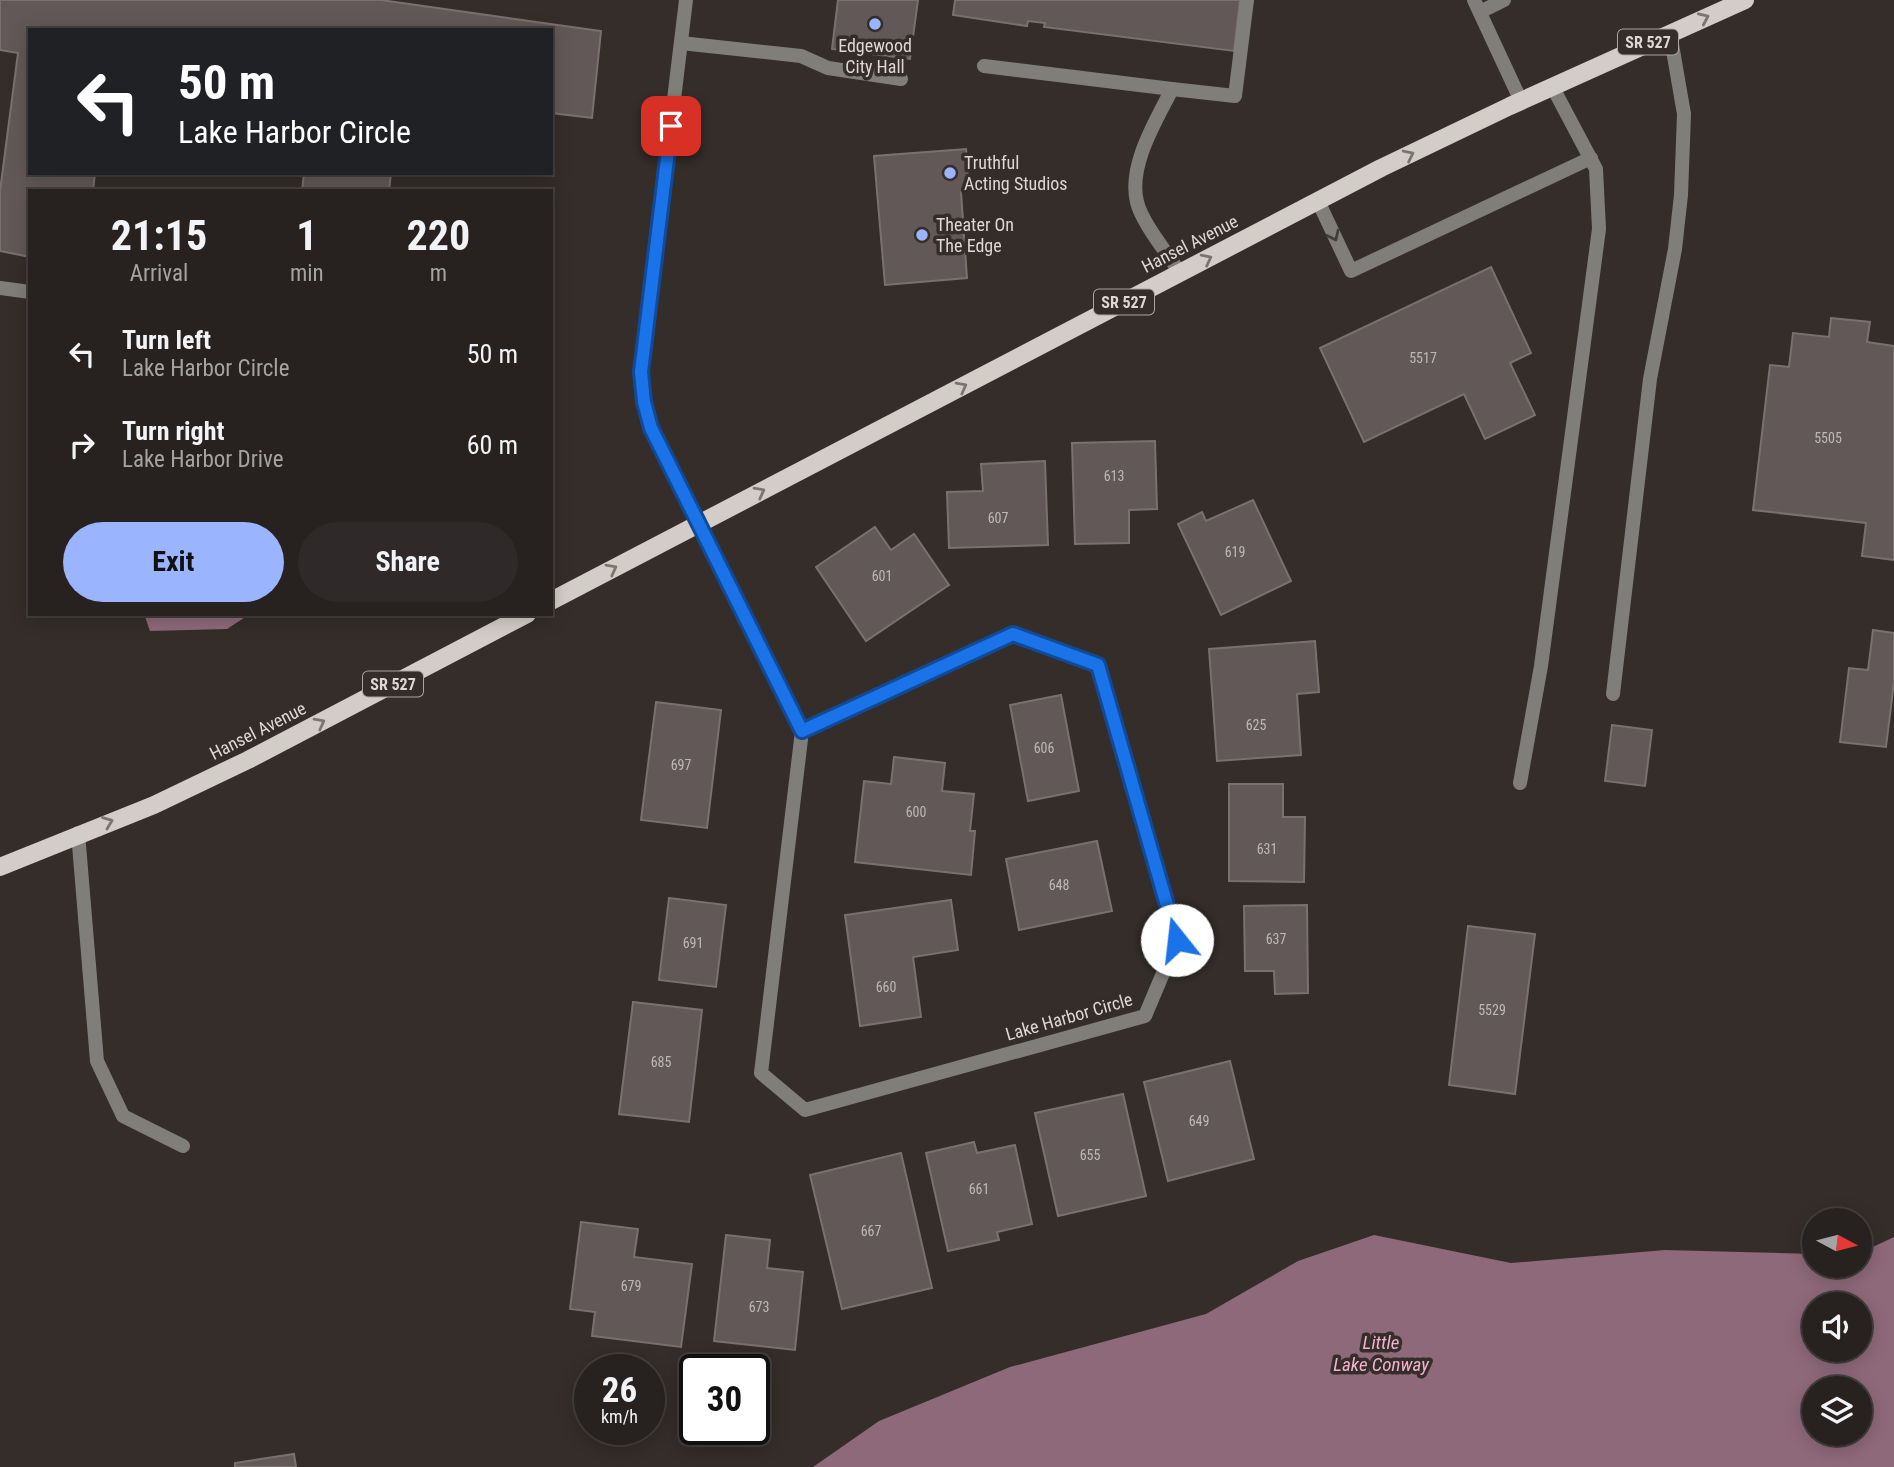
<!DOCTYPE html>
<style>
:root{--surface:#272220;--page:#2f2a29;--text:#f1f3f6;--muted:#a4a4a5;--line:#433f3e;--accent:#9ab5fd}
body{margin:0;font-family:"Roboto Condensed",sans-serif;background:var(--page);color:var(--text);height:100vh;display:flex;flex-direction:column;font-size:26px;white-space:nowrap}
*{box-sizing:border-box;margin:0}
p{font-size:23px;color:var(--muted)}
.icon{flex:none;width:38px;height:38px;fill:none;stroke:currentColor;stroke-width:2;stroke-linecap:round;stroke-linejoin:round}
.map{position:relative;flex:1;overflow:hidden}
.drawer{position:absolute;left:28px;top:189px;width:525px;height:427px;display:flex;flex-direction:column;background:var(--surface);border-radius:0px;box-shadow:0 4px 18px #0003,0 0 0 2px var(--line)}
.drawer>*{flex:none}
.top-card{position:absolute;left:28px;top:28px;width:525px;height:147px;border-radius:0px;box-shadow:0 4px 18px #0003,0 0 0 2px var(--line);background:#202124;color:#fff;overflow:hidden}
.needle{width:46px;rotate:97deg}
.fabs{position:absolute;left:1802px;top:1208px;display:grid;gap:14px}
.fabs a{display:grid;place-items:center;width:70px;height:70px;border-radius:50%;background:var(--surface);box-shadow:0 4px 18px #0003,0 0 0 2px var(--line);font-size:35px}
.speed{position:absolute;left:574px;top:1354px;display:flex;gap:14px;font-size:35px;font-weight:700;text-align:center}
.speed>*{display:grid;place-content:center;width:91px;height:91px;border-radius:50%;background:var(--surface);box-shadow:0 4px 18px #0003,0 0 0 2px var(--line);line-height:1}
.speed small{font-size:18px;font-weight:400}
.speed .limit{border:4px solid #111;border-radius:10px;background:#fff;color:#111}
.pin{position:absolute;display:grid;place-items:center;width:60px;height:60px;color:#fff;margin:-30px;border-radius:14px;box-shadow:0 4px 10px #0006}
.me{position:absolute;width:77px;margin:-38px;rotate:344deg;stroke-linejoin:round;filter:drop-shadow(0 0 5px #0008)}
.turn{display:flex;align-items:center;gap:24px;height:147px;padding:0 35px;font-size:32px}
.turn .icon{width:91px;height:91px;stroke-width:2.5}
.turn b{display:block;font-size:49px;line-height:60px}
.eta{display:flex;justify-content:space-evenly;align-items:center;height:119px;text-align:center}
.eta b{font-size:42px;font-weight:700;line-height:49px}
.action{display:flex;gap:14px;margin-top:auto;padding:14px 35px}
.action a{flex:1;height:80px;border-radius:42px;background:var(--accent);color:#111;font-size:28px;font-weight:700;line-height:80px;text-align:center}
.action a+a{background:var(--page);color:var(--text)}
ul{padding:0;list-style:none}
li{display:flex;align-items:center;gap:21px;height:91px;padding:0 35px}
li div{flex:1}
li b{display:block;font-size:26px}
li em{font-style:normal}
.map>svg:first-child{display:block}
.water{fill:#8e6979;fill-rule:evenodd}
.building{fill:#625858;stroke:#7a7070;stroke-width:2}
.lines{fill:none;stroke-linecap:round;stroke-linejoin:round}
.service{stroke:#807e7b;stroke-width:14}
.minor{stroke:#807e7b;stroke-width:14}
.primary{stroke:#d2cdc6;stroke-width:18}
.oneway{stroke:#7b7570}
.oneway2{stroke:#433d3a}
.route-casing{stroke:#114b97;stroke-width:18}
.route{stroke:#1a73e8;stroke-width:12}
.poi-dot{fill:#9ab5fd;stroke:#342d2a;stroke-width:2.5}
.labels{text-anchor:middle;stroke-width:7;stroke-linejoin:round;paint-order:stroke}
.number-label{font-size:14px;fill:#beb8b6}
.shield{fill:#342d2a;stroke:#aaa5a2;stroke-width:2}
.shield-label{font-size:16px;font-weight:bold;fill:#ddd8d6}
.poi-label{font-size:18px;fill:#ddd8d6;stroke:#342d2a;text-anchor:start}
.street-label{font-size:18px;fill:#ddd8d6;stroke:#342d2a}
.water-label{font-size:19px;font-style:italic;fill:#f2b2cf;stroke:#342d2a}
</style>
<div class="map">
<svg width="1894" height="1467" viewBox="0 0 1894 1467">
<rect width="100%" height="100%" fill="#342d2a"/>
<g class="water">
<polygon points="144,614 250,614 227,629 150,631"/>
<path d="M1374 1235 1511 1263 1665 1250 1815 1254V1265H1860V1253L1894 1237V1467H813L879 1421 1010 1367 1206 1314 1298 1261ZM1815 1304H1860V1349H1815ZM1815 1388H1860V1433H1815Z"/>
</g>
<g class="building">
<polygon points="0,0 381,0 601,31 592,118 551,113 551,30 30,30 30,173 95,173 93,191 30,191 30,257 0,251 0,191 18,53 0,50"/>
<polygon points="838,0 918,0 910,59 832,49"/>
<polygon points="955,0 1240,0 1234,51 1044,27 1045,23 1028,21 1027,26 953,15"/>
<polygon points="966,149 969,191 961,192 967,278 885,285 874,156"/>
<polygon points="304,173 391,173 389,191 302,191"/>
<polygon points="1491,267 1531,353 1510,363 1535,415 1485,439 1464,394 1364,442 1320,348"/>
<polygon points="1831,318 1870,322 1867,342 1894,346 1894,560 1862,556 1866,523 1753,510 1770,365 1789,367 1793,333 1829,337"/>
<polygon points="1155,441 1157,509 1129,510 1129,543 1075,544 1072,443"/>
<polygon points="1045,461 1048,545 949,548 947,492 983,491 981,464"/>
<polygon points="1253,500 1291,581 1221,615 1178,524 1202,512 1206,521"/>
<polygon points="875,527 891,550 914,534 949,585 866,641 816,567"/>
<polygon points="1873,630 1894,633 1894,682 1886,747 1840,742 1849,668 1868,670"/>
<polygon points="1315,641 1319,692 1297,694 1301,755 1217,761 1209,649"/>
<polygon points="1061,695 1079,791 1028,801 1010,705"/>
<polygon points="656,702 721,710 707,828 641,820"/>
<polygon points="1612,725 1652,730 1645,786 1605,781"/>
<polygon points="894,757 945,763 942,791 974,794 970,831 975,831 971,875 855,862 864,781 891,784"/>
<polygon points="1229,784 1283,784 1283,817 1305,817 1304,882 1229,881"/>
<polygon points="1097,841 1112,911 1019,930 1006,859"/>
<polygon points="669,898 726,905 716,987 659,980"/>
<polygon points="951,900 958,950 913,957 921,1017 860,1026 845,915"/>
<polygon points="1307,905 1308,993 1275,994 1274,971 1245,971 1244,906"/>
<polygon points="1468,926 1535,934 1515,1094 1449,1085"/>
<polygon points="633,1002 702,1010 689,1122 619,1114"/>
<polygon points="1230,1061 1254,1159 1168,1181 1144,1082"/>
<polygon points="1123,1094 1146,1196 1058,1216 1035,1113"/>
<polygon points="974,1142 977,1153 1015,1145 1032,1224 997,1232 999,1240 948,1251 926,1153"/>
<polygon points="901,1153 932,1288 842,1309 810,1175"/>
<polygon points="581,1222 638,1229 634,1257 692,1264 681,1347 592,1336 595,1312 570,1309"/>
<polygon points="726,1235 770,1240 767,1268 803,1272 795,1350 714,1341"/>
<polygon points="294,1454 296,1467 235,1467 235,1463"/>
</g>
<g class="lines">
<g class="service">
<polyline points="1474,0 1521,101"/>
<polyline points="1480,12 1504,0"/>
<polyline points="681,43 801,56 828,68 901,79"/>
<path d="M984 66 1172 89C1156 121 1128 165 1137 202 1142 223 1168 254 1180 273"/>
<polyline points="1172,89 1235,96 1247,0"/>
<polyline points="1318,201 1351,271 1591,158"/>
<polyline points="0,288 30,292"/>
<polyline points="1613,694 1650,379 1675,249 1681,195 1684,114 1670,33"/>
<polyline points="1520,783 1541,666 1599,229 1596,169 1552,86"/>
<polyline points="78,833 97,1061 123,1116 183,1146"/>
</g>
<g class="minor">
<polyline points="686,0 641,372 644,402 651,427 802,731"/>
<polygon points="1013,634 1098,665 1177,940 1145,1016 805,1110 761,1073 802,731"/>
</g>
<g class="primary">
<polyline points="551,601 1381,168 1510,106 1745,0"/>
<polyline points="0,867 154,805 248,760 527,614"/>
</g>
</g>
<defs><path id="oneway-chevron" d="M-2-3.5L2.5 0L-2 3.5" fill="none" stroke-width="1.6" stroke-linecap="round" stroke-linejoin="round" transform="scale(1.75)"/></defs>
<g class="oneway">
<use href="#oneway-chevron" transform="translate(1704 18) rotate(-24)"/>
<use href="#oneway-chevron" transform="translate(1409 155) rotate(-26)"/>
<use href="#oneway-chevron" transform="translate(1207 259) rotate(-27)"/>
<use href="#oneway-chevron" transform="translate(962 387) rotate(-28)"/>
<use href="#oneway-chevron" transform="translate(760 492) rotate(-28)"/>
<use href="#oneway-chevron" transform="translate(612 569) rotate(-28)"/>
<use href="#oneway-chevron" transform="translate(320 723) rotate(-28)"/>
<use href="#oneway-chevron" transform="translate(108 822) rotate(-21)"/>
</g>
<use class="oneway2" href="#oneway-chevron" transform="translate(1334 236) rotate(65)"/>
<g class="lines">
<g class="route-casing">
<polyline id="route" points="671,126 641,372 644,402 651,428 802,731 1013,634 1098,665 1177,940"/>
</g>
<use href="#route" class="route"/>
</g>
<g class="poi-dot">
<circle cx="875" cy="24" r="7"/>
<circle cx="950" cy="173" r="7"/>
<circle cx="922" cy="235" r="7"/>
</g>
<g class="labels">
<g class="number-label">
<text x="1423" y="363">5517</text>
<text x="1828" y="443">5505</text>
<text x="1114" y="481">613</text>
<text x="998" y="523">607</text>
<text x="1235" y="557">619</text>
<text x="882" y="581">601</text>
<text x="1256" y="730">625</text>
<text x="1044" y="753">606</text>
<text x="681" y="770">697</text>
<text x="916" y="817">600</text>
<text x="1267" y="854">631</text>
<text x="1059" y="890">648</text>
<text x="1276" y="944">637</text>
<text x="693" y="948">691</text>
<text x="886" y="992">660</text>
<text x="1492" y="1015">5529</text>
<text x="661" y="1067">685</text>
<text x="1199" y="1126">649</text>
<text x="1090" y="1160">655</text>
<text x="979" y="1194">661</text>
<text x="871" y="1236">667</text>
<text x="631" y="1291">679</text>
<text x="759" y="1312">673</text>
</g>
<g class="shield">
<rect x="1618" y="29.5" width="60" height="25" rx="5"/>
<rect x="1094" y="289.5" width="60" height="25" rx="5"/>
<rect x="363" y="671.5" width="60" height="25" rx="5"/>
</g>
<g class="shield-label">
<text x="1648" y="48">SR 527</text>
<text x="1124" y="308">SR 527</text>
<text x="393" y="690">SR 527</text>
</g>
<g class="poi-label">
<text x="875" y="52" text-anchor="middle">Edgewood<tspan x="875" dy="21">City Hall</tspan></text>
<text x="964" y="169">Truthful<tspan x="964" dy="21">Acting Studios</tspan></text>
<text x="936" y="231">Theater On<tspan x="936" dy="21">The Edge</tspan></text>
</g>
<g class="street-label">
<text transform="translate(1190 244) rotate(-27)" y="6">Hansel Avenue</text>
<text transform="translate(258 731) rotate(-27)" y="6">Hansel Avenue</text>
<text transform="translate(1069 1017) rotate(-16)" y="6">Lake Harbor Circle</text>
</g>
<g class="water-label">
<text x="1381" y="1349">Little<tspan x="1381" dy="22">Lake Conway</tspan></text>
</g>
</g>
</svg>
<div class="fabs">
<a><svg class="needle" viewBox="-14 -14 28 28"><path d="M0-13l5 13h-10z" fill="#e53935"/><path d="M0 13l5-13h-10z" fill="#a4a4a5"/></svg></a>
<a><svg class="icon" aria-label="sound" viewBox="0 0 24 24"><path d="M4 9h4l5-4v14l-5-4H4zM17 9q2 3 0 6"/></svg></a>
<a><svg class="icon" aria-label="layers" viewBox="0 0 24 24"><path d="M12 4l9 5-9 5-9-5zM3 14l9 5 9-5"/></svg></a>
</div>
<div class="speed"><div>26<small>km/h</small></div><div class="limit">30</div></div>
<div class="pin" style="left:671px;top:126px;background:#d93025"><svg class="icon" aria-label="arrive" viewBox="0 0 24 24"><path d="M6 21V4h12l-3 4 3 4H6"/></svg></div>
<svg class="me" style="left:1177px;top:940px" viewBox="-20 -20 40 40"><circle r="19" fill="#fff"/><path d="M0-13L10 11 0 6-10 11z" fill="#1a73e8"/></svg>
<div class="top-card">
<div class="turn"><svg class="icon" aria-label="left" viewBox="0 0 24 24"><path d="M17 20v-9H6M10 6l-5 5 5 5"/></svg><div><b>50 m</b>Lake Harbor Circle</div></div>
</div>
<section class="drawer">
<div class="eta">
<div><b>21:15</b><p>Arrival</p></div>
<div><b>1</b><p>min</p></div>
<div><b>220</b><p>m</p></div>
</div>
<ul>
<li><svg class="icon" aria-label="left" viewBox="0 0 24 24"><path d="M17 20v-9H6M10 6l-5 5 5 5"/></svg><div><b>Turn left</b><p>Lake Harbor Circle</p></div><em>50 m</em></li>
<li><svg class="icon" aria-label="right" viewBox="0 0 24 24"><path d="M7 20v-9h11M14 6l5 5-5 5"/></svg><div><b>Turn right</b><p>Lake Harbor Drive</p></div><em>60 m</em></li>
</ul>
<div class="action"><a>Exit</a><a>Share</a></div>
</section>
</div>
